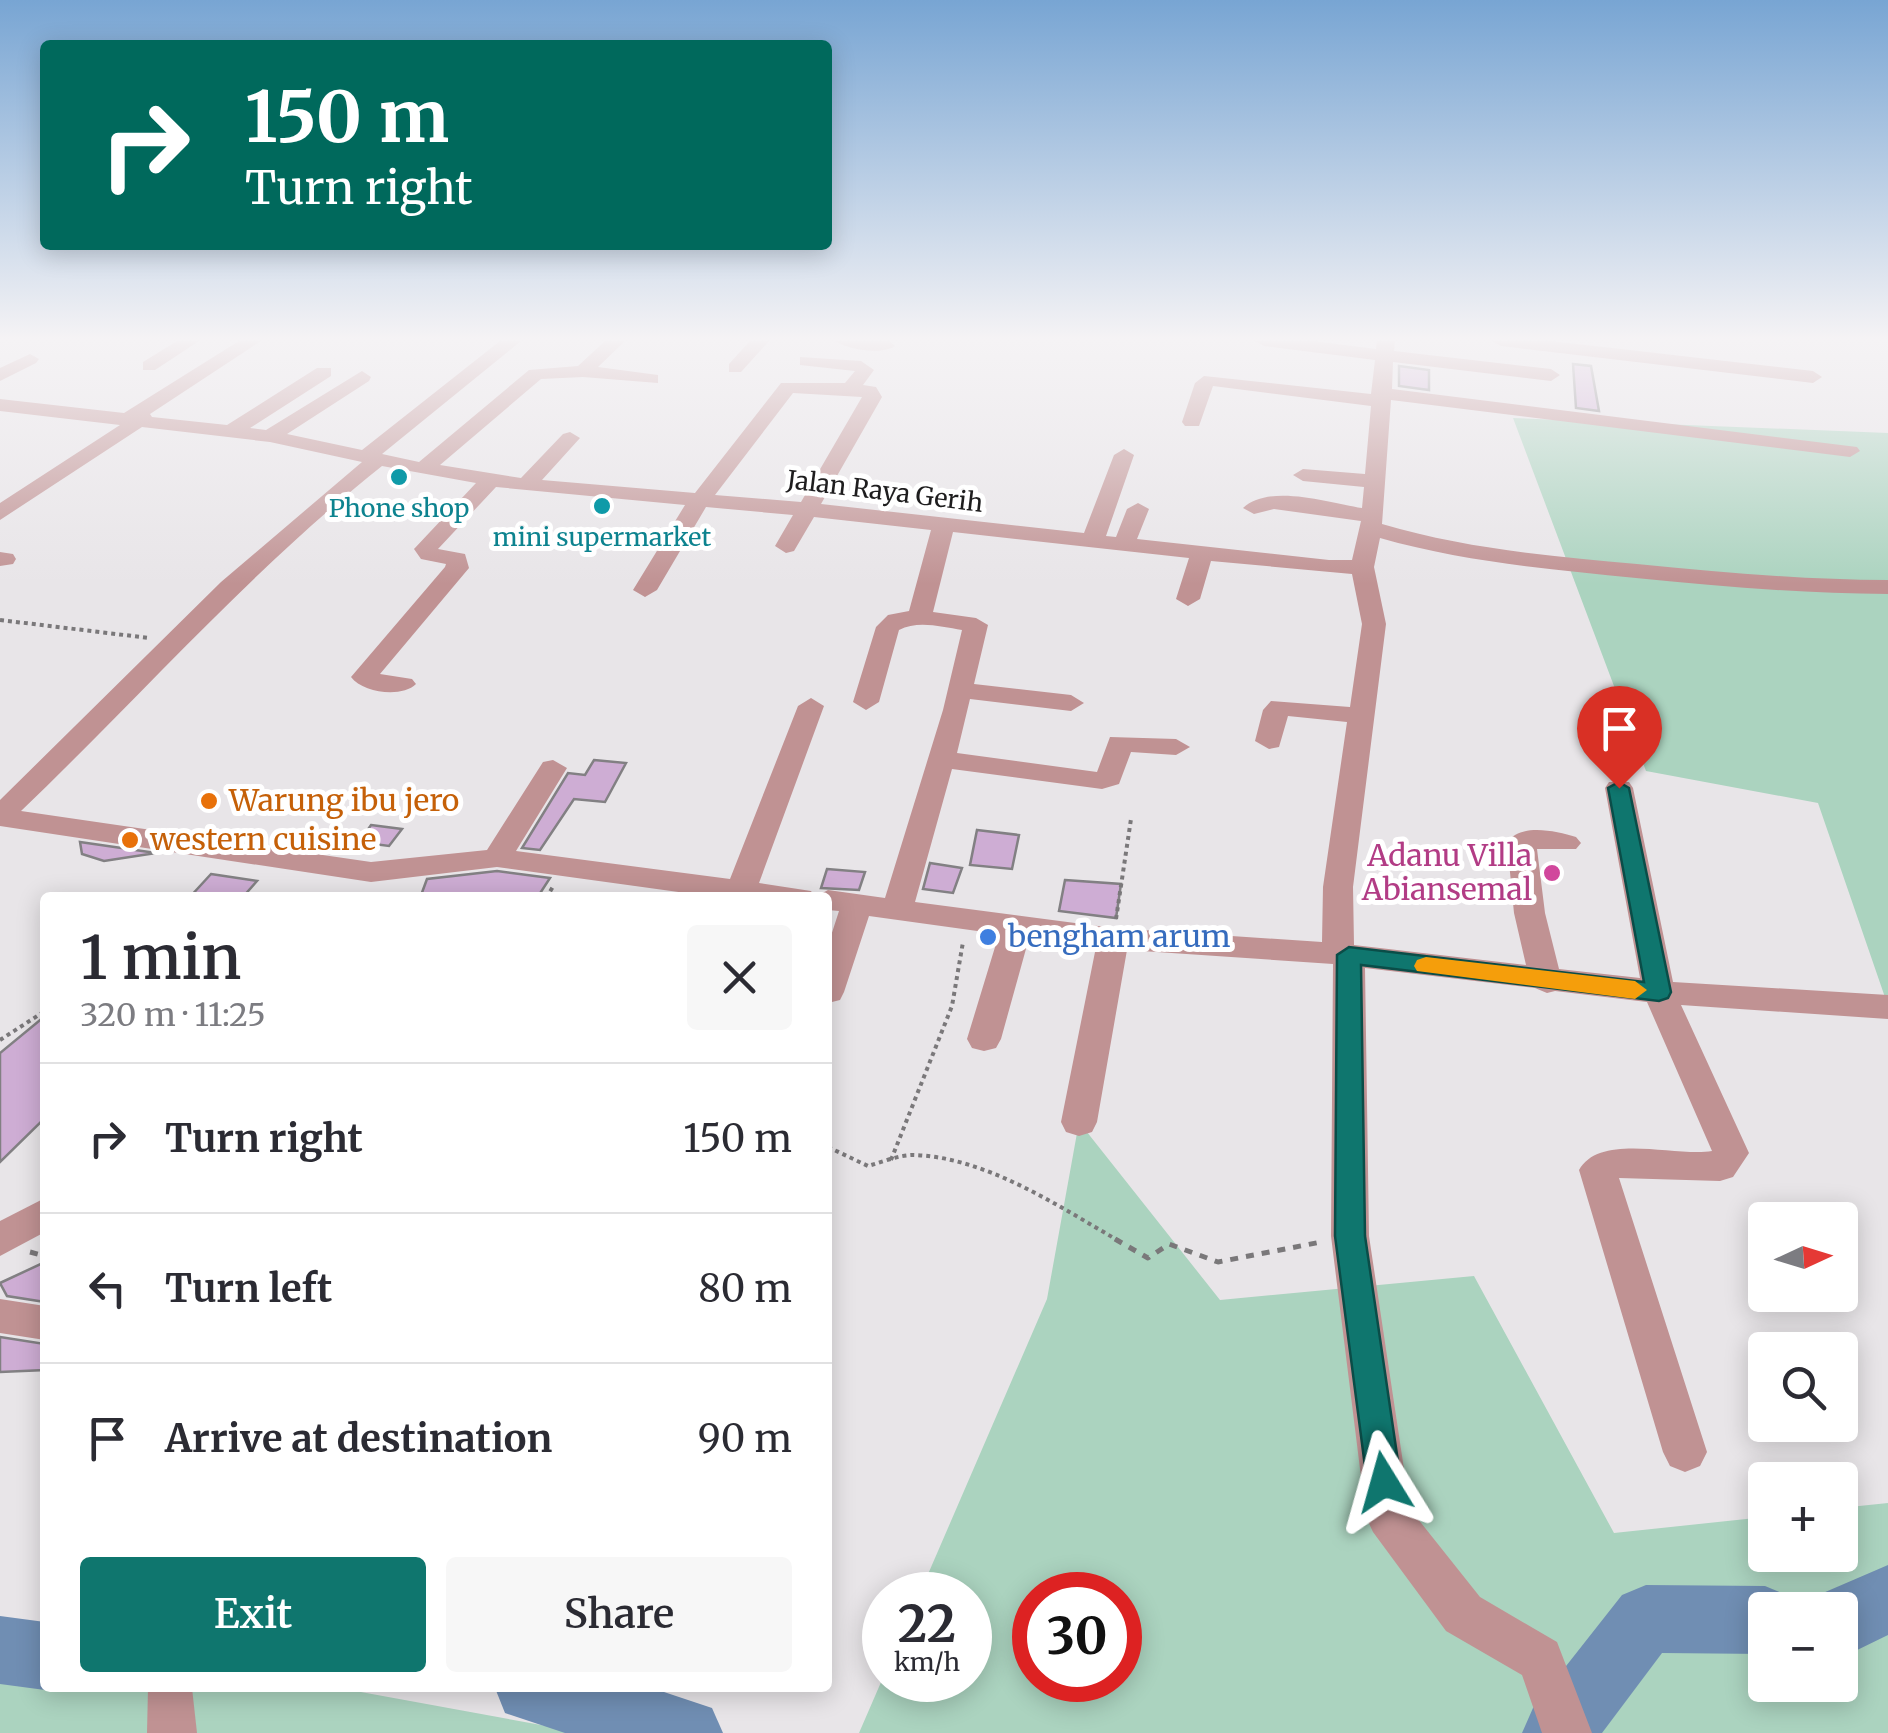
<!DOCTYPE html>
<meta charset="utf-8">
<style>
:root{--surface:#fff;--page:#f7f7f7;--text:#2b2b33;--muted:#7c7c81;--line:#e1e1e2;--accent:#0f766e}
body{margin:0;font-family:Merriweather,serif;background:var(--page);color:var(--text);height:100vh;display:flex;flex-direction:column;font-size:38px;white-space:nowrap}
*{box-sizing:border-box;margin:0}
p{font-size:32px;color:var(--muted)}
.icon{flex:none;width:55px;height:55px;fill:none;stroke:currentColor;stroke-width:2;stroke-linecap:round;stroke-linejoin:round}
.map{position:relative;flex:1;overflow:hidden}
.side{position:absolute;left:40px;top:892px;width:792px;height:800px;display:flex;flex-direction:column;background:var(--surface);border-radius:10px;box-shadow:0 5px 25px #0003}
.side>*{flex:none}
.banner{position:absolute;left:40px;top:40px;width:792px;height:210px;border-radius:10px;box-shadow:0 5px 25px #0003;background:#00695c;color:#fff;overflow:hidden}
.needle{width:65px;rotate:86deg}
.buttons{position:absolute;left:1748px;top:1202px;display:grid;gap:20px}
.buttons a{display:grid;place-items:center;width:110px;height:110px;border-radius:10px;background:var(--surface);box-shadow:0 5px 25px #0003;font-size:50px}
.speed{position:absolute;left:862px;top:1572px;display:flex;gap:20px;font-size:50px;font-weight:700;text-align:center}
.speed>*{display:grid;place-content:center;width:130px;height:130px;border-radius:50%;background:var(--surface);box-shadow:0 5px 25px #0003;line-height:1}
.speed small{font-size:25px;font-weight:400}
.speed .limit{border:15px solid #d22;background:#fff;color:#111}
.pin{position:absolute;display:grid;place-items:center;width:85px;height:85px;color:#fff;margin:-102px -42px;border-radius:50% 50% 50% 0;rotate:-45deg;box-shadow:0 0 10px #0007}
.pin .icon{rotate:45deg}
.me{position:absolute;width:110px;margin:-55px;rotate:352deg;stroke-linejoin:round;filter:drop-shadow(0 0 8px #0008)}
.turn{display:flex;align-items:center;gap:35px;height:210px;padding:0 40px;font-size:45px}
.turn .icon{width:130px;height:130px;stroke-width:2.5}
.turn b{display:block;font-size:70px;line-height:85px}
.round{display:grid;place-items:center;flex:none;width:105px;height:105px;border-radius:10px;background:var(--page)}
.head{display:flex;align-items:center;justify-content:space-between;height:170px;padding:0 40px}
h1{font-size:60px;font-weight:600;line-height:75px}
.cta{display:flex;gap:20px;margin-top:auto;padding:20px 40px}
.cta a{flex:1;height:115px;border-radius:10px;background:var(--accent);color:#fff;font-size:40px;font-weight:600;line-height:115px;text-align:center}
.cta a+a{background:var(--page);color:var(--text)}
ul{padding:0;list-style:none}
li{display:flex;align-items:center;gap:30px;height:150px;padding:0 40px;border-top:2px solid var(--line)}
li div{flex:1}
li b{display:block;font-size:38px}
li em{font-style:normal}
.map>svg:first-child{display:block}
.green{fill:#abd3bf;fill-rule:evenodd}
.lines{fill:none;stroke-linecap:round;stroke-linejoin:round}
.river{fill:#708eb3;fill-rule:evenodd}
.building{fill:#ceadd4;stroke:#828083;stroke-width:2.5}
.path-far1{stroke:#7a787a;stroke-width:4;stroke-dasharray:4 4;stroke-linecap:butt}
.path{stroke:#7a787a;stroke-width:5;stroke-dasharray:8 8;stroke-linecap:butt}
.minor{fill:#c09293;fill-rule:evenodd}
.route{fill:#0f766e;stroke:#0a4d48;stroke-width:2.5}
.slow{fill:#f59e0b}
.culture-dot{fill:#0f9aa8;stroke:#fff;stroke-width:4}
.food-dot{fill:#e8710a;stroke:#fff;stroke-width:4}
.hotel-dot{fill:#d1479c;stroke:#fff;stroke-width:4}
.shop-dot{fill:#3f7fe0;stroke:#fff;stroke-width:4}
.labels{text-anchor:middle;stroke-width:10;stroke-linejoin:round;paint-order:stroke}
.far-street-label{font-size:25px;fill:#1e1d1e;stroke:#fff}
.far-culture-label{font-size:25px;fill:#0d838f;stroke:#fff}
.food-label{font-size:30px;fill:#c56008;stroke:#fff;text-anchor:start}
.hotel-label{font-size:30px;fill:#b23c85;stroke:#fff;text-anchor:end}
.shop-label{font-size:30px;fill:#366cbe;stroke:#fff;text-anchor:start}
</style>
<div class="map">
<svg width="1888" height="1733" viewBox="0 0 1888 1733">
<rect width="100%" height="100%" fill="#e8e5e8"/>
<g class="green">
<polygon points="1513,418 1888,433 1888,1006 1818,803 1646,771"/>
<path d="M1079 1122 1220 1300 1474 1276 1614 1533 1765 1517V1555H1840V1508L1888 1503V1733H859L885 1673V1680H970V1595H919L1047 1299ZM1035 1595H1120V1680H1035ZM1765 1610H1840V1685H1765Z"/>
<polygon points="0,1659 45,1663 45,1688 339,1688 585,1733 0,1733"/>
</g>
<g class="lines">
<g class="river">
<polygon points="1888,1565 1888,1635 1849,1654 1840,1654 1840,1610 1810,1610 1816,1596"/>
<polygon points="1646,1585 1765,1586 1789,1596 1795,1610 1765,1610 1765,1654 1662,1653 1602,1733 1522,1733 1533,1708 1622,1595"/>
<polygon points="0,1616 45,1622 45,1688 52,1688 45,1690 0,1684"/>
<polygon points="495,1688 652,1688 712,1708 723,1733 565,1733 505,1713"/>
</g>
</g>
<g class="building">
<polygon points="1573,364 1591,366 1599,411 1576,408"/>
<polygon points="1399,366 1429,370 1429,390 1399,386"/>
<polygon points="594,760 626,763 605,802 574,799 540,850 522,848 568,773 585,775"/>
<polygon points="371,825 402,829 389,846 359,842"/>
<polygon points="977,830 1019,835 1012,869 970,865"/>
<polygon points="80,842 156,853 104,861 82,854"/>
<polygon points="930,863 962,868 953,893 923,889"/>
<polygon points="827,869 865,872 859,890 821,888"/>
<polygon points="497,871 550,878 537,898 420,898 427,879"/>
<polygon points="211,874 257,881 242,898 189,898"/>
<polygon points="1065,880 1121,884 1116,918 1059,911"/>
<polygon points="45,1016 45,1118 0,1162 0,1053"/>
<polygon points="45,1262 45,1302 7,1296 0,1283"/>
<polygon points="0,1337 45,1344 45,1370 0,1372"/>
</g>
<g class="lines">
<g class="path-far1">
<polyline points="0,620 149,638"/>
<polyline points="546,898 554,885"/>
<polyline points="1116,919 1131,819"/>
<polyline points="0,1040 45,1011"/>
<path d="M828 1147 868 1166C882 1162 899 1155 913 1155 986 1157 1058 1206 1119 1241"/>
<polyline points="891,1160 952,1006 963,942"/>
</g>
<g class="path">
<polyline points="1115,1239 1148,1258 1169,1244 1218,1262 1321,1242"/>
<polyline points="30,1252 45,1256"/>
</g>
<g class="minor">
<polygon points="177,341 199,341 155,370 143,370 143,362"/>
<path d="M239 341H261L150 414 152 417 227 425 317 368H331V376L250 428 266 430 362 371 371 377 369 381 287 434 362 450 500 341H521L382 454 419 462 529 370 578 366 605 341H625L598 367 658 375V383L583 377 541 379 440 465 521 478 563 434 570 432 580 438 542 480 695 493 781 383H845L855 371 800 365V357L861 361 874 370 863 385 876 387 882 397 821 504 1084 533 1114 455 1124 449 1134 455 1106 536 1116 537 1127 509 1138 503 1149 509 1137 539 1329 560H1352L1361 521 1274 509 1254 514 1243 508C1270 483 1329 503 1362 508L1364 487 1303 481 1293 475 1303 469 1365 474 1371 406 1213 386 1199 426H1185L1182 422 1195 383 1204 376 1371 394 1375 360 1264 346 1255 341H1313L1376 349 1377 341H1395L1394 351 1551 369 1560 375 1551 381 1393 362 1392 389 1857 447 1860 451 1850 457 1391 400 1382 524C1466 549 1551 556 1637 564 1721 572 1804 580 1888 580V594C1803 594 1720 586 1636 578 1549 569 1464 562 1380 538L1374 567 1386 624 1353 887 1354 945 1526 965 1514 913 1507 842C1522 823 1555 831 1576 837L1581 843 1576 849H1537L1545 913 1559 969 1640 978 1605 788 1609 782H1629L1633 788 1673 982 1888 995V1019L1681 1005 1749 1153 1733 1177 1720 1181 1619 1178 1707 1452 1700 1466 1685 1472 1670 1466 1663 1452 1579 1170C1600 1132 1675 1157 1712 1151L1647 1002 1555 991 1547 993 1535 988 1365 968 1369 1236 1410 1509 1480 1597 1557 1642 1592 1733H1542L1522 1675 1446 1631 1373 1532 1366 1517 1331 1236 1333 964 1127 950 1097 1122 1092 1132 1079 1136 1066 1132 1061 1122 1096 947 1029 938 1001 1039 996 1048 984 1051 972 1048 967 1039 999 934 869 916 844 992 840 1000 828 1003V945L839 911 828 910V898H722L497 867 371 882 0 826V800L221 582 362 462 270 442 142 427 0 520V503L120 425 0 411V399L124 413ZM793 393 862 397 801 502 715 495ZM382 466 476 483 414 549 421 559 446 564 445 567 351 677C363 693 402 698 416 684L412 679 380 674 469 568 465 554 438 549 496 487 685 505 633 590 645 597 657 590 706 507 793 515 775 546 786 553 794 551 814 517 931 530 909 611 888 615 876 627 853 702 866 710 879 702 899 630C918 620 942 627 962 630L943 710 885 898 828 890 815 897 811 891 759 883 824 706 811 698 798 706 730 879 516 851 567 768 553 760 543 762 487 850 371 862 21 811C141 696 251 570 382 466ZM953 532 1189 558 1176 599 1188 606 1200 599 1211 561 1352 574 1362 624 1350 707 1271 701 1263 710 1255 741 1269 749 1279 747 1288 716 1347 722 1323 887 1322 942 1113 928 915 902 952 769 1102 789 1119 784 1131 752 1176 755 1190 747 1176 739 1110 737 1097 772 957 753 970 699 1071 711 1084 703 1071 695 974 684 988 625 976 618 933 612Z"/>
<polygon points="750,341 769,341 741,372 729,372 729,364"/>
<path d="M835 341H889L895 346C882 355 849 350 835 341Z"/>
<polygon points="1492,341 1551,341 1813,371 1822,377 1813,383 1501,346"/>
<polygon points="30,354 39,359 36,363 0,381 0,368"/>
<polygon points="0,552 13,554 16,559 13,564 0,566"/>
<polygon points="45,1198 45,1232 0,1256 0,1221"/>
<polygon points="0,1299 45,1306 45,1340 0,1333"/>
<polygon points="148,1688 192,1688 197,1733 147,1733"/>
</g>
</g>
<linearGradient id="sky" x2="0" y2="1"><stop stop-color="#78a5d3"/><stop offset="0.58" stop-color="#f5f3f5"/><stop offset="1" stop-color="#f5f3f5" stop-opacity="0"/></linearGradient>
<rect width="1888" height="584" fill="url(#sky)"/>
<polygon class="route" points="1619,782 1629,788 1671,992 1668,998 1659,1001 1361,965 1365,1236 1401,1482 1396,1493 1384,1498 1372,1493 1367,1482 1335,1236 1337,955 1349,947 1644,982 1608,788"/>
<polygon class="slow" points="1426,957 1635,981 1647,990 1635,999 1417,971 1414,966 1417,960"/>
<g class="culture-dot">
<circle cx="399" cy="477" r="10"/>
<circle cx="602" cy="506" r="10"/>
</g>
<g class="food-dot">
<circle cx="209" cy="801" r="10"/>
<circle cx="130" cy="840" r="10"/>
</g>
<circle class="hotel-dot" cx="1552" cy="873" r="10"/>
<circle class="shop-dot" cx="988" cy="937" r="10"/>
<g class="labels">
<g class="far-street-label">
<text transform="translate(885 491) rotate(7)" y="9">Jalan Raya Gerih</text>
</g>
<g class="far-culture-label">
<text x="399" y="517">Phone shop</text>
<text x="602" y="546">mini supermarket</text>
</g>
<g class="food-label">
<text x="229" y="811">Warung ibu jero</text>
<text x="150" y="850">western cuisine</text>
</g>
<g class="hotel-label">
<text x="1532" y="866">Adanu Villa<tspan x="1532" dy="34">Abiansemal</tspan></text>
</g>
<g class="shop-label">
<text x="1008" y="947">bengham arum</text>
</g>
</g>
</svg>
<div class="buttons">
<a><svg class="needle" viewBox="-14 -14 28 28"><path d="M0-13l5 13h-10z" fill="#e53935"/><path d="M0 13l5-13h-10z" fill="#7c7c81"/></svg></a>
<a><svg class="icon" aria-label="search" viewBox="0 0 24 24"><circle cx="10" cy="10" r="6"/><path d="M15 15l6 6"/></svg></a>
<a>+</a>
<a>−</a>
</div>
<div class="speed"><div>22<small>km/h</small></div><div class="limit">30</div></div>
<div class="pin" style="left:1619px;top:788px;background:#d93025"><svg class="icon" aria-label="arrive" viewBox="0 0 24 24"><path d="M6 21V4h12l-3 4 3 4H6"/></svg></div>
<svg class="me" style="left:1384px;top:1482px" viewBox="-20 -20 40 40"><path d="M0-17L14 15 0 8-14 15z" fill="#0f766e" stroke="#fff" stroke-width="4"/></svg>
<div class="banner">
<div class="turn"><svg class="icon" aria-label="right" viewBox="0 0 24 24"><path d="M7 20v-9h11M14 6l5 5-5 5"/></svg><div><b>150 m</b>Turn right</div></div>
</div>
<section class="side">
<div class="head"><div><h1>1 min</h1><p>320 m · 11:25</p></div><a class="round"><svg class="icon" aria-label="close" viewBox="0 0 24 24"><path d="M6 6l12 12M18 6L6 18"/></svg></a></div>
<ul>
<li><svg class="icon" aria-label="right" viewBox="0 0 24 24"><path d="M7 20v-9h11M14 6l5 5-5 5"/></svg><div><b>Turn right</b></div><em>150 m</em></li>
<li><svg class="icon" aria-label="left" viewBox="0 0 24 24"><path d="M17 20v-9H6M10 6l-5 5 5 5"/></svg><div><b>Turn left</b></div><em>80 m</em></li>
<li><svg class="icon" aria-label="arrive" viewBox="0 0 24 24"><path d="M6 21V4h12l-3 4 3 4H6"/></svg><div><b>Arrive at destination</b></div><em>90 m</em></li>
</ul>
<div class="cta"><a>Exit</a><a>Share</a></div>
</section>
</div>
